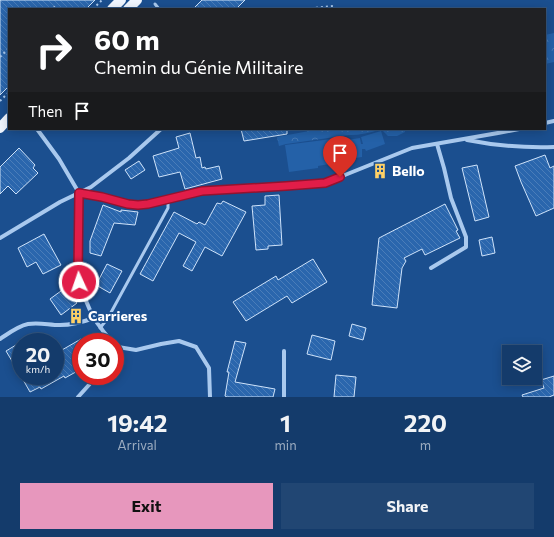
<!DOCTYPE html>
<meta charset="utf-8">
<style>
:root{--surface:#143b6b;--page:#214673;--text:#f1f3f6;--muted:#9dadc1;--line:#33557e;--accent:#e797bd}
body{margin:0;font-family:Commissioner,sans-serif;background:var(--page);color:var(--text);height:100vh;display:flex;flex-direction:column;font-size:15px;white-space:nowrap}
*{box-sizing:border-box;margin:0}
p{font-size:13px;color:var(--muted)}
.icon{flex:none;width:22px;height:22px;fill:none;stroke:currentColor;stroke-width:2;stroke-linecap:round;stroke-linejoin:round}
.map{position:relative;height:397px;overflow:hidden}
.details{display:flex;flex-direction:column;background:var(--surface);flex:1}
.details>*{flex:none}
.top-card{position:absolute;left:8px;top:8px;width:538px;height:122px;border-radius:0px;box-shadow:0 2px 10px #0003,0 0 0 1px var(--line);background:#202124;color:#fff;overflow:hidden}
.fabs{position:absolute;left:502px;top:345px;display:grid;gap:8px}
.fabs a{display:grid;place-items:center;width:40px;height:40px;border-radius:0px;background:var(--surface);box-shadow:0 2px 10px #0003,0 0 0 1px var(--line);font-size:20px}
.speed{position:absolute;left:12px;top:333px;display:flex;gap:8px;font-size:20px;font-weight:700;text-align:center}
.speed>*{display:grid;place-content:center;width:52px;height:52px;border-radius:50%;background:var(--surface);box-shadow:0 2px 10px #0003,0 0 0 1px var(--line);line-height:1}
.speed small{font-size:10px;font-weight:400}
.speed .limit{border:6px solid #d22;background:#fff;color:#111}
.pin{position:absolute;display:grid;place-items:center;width:34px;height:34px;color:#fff;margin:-41px -17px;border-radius:50% 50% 50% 0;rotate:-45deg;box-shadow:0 0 4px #0007}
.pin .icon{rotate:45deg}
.me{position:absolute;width:44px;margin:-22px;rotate:357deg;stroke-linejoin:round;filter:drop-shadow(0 0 3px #0008)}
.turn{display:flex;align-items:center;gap:14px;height:84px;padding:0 20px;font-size:18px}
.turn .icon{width:52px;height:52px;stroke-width:2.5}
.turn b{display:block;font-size:28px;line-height:34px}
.then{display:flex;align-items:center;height:38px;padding:0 20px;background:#0003;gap:8px;font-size:15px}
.eta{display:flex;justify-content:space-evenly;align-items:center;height:68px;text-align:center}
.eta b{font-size:24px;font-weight:700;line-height:28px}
.primary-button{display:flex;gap:8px;margin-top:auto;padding:8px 20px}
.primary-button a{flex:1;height:46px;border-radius:0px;background:var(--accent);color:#111;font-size:16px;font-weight:700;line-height:46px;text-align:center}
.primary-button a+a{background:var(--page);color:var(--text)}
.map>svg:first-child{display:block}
.forest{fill:url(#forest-crowns)}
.pitch{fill:#2461a8}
.building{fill:url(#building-back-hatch);stroke:#cfe3fa}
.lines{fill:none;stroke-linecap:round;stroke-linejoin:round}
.path{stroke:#a9c9ee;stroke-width:2;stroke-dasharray:2 3;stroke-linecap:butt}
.service{stroke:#a9c9ee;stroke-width:3}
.minor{stroke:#a9c9ee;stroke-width:4}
.primary{stroke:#f0f6ff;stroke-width:10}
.route-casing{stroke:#92132f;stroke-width:10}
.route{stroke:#e11d48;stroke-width:7}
.labels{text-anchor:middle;stroke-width:4;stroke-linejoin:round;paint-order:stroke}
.poi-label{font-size:14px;font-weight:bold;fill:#fff;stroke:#1b4f8f;text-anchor:start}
</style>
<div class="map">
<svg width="554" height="397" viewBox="0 0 554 397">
<defs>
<pattern id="forest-crowns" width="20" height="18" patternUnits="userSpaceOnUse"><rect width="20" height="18" fill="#2461a8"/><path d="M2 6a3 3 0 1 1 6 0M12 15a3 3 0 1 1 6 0" fill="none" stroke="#4579b5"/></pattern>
<pattern id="building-back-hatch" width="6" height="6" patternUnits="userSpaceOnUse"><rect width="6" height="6" fill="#2a66ad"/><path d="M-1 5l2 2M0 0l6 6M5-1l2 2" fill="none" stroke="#4a7db9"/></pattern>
</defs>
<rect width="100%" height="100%" fill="#1b4f8f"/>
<g class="forest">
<polygon points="554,33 554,62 545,64 545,35"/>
<path d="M320 129H405V132L397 136H388L381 129C370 133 360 135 349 135L286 144 279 146 277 137Z"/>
</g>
<polygon class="pitch" points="381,131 385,144 366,151 365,149 362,149 362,157 349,159 346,162 343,159 337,160 337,163 332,164 331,166 329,164 318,166 318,168 289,172 285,145 347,137 347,140 360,138 361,144 363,144 361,137"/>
<g class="building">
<polygon points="0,0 95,0 86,9 9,9 9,86 0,95"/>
<polygon points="202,0 245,0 236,9 193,9"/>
<polygon points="241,129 287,129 287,134 244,141"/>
<polygon points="190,133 196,158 200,157 202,168 205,167 206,169 219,166 222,179 185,189 180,172 159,177 153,156 179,148 176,137"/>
<polygon points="19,148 35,165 33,168 38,173 16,194 8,186 0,194 0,167"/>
<polygon points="545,155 550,168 554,166 554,208 536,216 521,182 515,166"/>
<polygon points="139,161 145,170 131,179 125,170"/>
<polygon points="477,165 489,217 475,221 462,168"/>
<polygon points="279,195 282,245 268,246 268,249 256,250 252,206 265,205 265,196"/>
<polygon points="223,201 246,212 222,256 205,247 192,271 183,266 196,242 179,233 153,281 140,274 174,212 197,224 199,222 205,225 217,203 221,204"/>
<polygon points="445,204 458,230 456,231 460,238 425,255 422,249 404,258 406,261 402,268 397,308 372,305 379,238"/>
<polygon points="103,205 121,212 121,210 138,212 135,225 114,223 101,256 90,253 90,241"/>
<polygon points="44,234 61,265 43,274 36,262 27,267 18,248"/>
<polygon points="492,237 495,253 482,256 479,240"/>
<polygon points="313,259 327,282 292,303 287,296 246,321 233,302 276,276 278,280"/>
<polygon points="107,264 122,271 110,293 96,285"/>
<polygon points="65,288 77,303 61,315 50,299"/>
<polygon points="352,324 366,328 363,340 349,336"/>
<polygon points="312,335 335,341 331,360 307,354"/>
<polygon points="81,339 81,369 65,378 64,376 41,389 40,387 30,392 21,376 55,376 55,354"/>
<polygon points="235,341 246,343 235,382 275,389 273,397 227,397 225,396 229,372 227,372"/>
<polygon points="21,342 21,376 6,351"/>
<polygon points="336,375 356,377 354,397 334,397"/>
<polygon points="554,376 554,395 549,397 523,397 522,395 544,388 541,380"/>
</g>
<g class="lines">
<g class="path">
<polyline points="50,9 53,6 56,9"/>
<polyline points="93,9 102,0"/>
<polyline points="301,9 334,6"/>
<polyline points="0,57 9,48"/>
<polyline points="0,101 9,92"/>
</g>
<g class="service">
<polyline points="155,4 159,9"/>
<polyline points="100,328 108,318 168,208 168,200"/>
</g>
<g class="minor">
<polyline points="545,123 554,121"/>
<path d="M37 129 59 159 79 193 78 273C81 290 90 315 101 328 104 333 109 338 114 342"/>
<path d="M467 140C497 146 524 148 554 147"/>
<polyline points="79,193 102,197 128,204 138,205 148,204 201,191 287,186 325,183 412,148 498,133 519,129"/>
<polyline points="0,238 60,202 91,187 129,158 161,129"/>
<polyline points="431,268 466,247 466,237 451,198 444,168 437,144"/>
<path d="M0 339C9 333 18 326 28 324 39 322 49 325 60 325 72 325 83 322 94 318"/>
<polyline points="115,343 118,347 136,350 161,344 179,341 196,347 209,368 210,397"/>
<polyline points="284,351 284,397"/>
<polyline points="115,355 117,352 118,347"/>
<polyline points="78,397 97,376"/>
</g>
<g class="primary">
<polyline points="112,9 121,0"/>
<polyline points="128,9 137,0"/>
<polyline points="0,128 9,118"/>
</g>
</g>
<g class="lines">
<g class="route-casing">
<polyline id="route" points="79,282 78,274 79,193 102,197 128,204 138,205 148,204 202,191 286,186 325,183 340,177"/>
</g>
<use href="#route" class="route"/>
</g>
<defs>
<g id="building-bare" transform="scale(1.2)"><path d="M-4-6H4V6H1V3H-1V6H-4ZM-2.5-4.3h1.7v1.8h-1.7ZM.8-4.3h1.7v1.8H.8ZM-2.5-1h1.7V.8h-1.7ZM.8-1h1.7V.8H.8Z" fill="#ffd166" stroke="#1b4f8f" stroke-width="2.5" paint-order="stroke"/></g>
</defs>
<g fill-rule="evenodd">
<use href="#building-bare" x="380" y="171"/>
<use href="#building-bare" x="76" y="316"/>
</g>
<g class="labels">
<g class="poi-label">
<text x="392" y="176">Bello</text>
<text x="88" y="321">Carrieres</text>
</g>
</g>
</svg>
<div class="fabs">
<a><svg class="icon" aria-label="layers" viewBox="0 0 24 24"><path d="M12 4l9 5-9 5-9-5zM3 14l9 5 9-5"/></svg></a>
</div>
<div class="speed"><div>20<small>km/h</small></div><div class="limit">30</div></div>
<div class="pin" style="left:340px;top:177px;background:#d93025"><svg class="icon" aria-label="arrive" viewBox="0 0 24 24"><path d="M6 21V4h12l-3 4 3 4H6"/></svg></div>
<svg class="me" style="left:79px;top:282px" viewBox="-20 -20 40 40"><circle r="17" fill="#e11d48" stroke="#fff" stroke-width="3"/><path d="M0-11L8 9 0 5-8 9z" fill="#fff"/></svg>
<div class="top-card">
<div class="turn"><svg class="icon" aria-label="right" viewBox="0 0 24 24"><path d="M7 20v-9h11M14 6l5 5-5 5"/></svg><div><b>60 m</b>Chemin du Génie Militaire</div></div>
<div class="then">Then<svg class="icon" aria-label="arrive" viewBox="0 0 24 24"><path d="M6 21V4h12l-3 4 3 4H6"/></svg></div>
</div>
</div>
<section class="details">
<div class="eta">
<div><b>19:42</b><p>Arrival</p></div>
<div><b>1</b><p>min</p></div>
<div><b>220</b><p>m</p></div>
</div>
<div class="primary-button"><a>Exit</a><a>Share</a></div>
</section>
